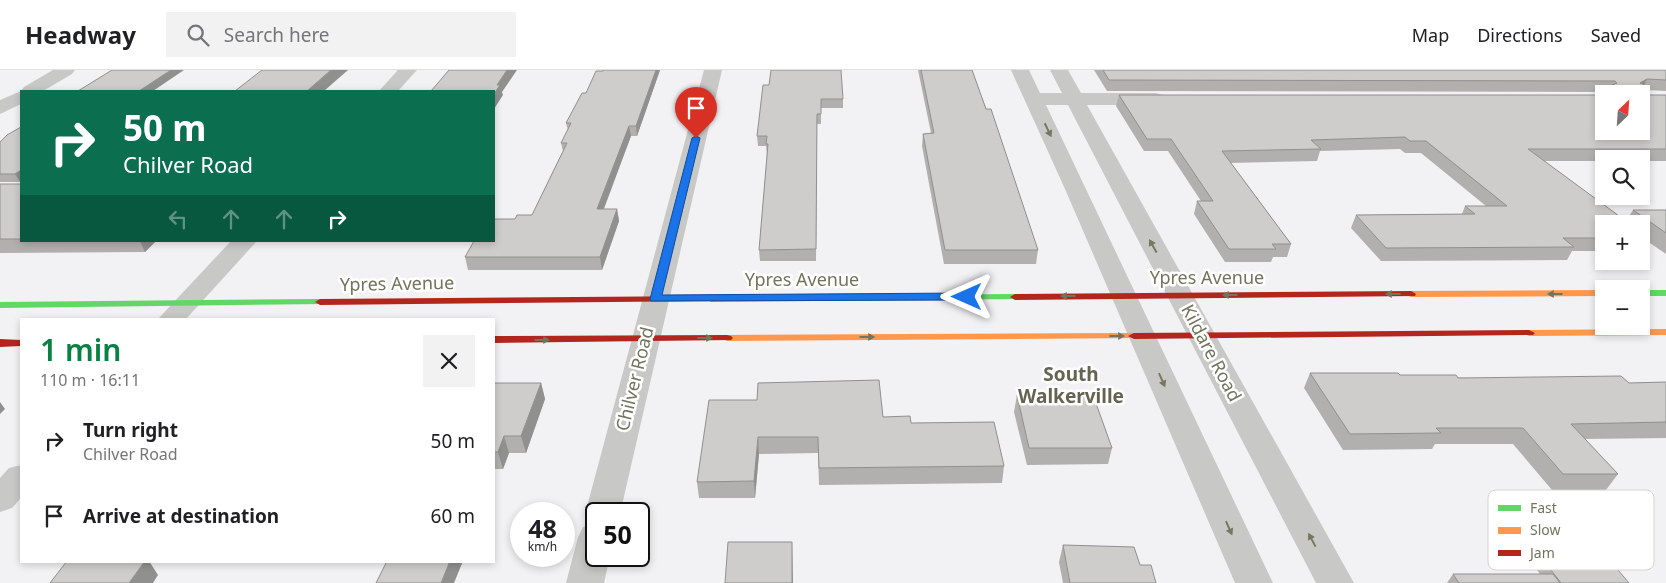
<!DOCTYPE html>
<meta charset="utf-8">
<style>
:root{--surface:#fff;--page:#f2f2f2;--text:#202124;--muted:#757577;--line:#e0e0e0;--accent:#0b8043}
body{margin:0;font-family:"Noto Sans",sans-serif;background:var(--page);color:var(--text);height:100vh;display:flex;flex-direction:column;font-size:19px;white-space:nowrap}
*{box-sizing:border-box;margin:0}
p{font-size:16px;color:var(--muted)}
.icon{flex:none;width:28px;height:28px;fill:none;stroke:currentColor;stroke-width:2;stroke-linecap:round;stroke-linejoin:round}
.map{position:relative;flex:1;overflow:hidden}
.details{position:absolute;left:20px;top:248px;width:475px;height:245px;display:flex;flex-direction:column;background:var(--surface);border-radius:0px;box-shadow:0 2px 8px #0003}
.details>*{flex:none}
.hud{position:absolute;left:20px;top:20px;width:475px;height:152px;border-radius:0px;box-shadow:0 2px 8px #0003;background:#0b6e4f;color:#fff;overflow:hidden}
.needle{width:32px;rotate:25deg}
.controls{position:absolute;left:1595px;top:15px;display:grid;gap:10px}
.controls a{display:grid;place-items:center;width:55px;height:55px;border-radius:0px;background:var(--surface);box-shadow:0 2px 8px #0003;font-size:25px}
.speed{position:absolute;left:510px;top:432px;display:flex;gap:10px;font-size:25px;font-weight:700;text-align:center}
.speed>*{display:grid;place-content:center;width:65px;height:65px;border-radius:50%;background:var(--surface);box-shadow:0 2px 8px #0003;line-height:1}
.speed small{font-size:12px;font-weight:400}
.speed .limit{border:2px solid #111;border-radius:8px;background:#fff;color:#111}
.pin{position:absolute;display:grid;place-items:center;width:42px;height:42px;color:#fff;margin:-51px -21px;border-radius:50% 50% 50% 0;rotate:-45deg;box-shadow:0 0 5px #0007}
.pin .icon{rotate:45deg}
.me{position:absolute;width:55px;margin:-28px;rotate:270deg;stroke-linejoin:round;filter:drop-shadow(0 0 4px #0008)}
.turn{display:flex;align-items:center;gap:18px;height:105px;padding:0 20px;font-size:22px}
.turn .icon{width:65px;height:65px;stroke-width:2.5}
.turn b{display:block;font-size:35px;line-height:42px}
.lanes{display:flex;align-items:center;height:48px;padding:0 20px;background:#0003;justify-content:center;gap:25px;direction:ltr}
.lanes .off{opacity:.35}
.round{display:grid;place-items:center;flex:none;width:52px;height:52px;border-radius:0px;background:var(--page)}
.summary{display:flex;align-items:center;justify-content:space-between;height:85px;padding:0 20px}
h1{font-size:30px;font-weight:600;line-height:38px;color:var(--accent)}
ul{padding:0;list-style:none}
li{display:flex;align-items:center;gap:15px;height:75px;padding:0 20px}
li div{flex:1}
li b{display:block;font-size:19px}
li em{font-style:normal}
header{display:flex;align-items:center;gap:30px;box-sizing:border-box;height:70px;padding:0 25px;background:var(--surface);border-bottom:1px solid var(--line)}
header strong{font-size:24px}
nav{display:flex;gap:28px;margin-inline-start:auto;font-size:18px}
.search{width:350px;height:45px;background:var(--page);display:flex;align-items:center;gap:12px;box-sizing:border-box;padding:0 18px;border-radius:0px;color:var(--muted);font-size:19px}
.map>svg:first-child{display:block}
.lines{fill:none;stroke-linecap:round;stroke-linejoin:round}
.street{fill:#c8c9c7;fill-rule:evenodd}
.fast{fill:#63d668;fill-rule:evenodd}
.slow{fill:#ff974d;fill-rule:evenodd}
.jam{fill:#b3261e;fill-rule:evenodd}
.wall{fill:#b1b0af}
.shaded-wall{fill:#90908f}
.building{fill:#cecdcc;stroke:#90908f}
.oneway{fill:#767862}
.oneway2{fill:#72745d}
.route{fill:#1a73e8;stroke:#114b97}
.labels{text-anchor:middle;stroke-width:5;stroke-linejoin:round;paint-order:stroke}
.street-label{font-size:18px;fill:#72745d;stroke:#fff}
.neighbourhood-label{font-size:19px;font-weight:bold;fill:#636552;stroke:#fff}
.key{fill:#fff;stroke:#d5d5ce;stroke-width:1}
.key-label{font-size:14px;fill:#72745d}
</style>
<header>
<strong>Headway</strong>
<div class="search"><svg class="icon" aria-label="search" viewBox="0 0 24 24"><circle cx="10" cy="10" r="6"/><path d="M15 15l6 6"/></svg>Search here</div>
<nav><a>Map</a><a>Directions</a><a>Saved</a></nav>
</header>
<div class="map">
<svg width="1666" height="513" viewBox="0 0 1666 513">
<rect width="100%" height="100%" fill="#f2f1f3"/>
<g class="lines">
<g class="street">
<polygon points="53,0 75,0 72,4 43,21 21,21 21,34 0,44 0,30 21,21 24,17"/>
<polygon points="398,0 417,0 398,21 379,21"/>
<polygon points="704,0 722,0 620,444 596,444 596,486 610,486 604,513 566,513 578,467 583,457 592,454 590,453 585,444"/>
<polygon points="1011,0 1029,0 1040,23 1062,23 1050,0 1068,0 1081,23 1156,23 1163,25 1165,29 1163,33 1156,35 1087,35 1354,513 1316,513 1068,35 1046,35 1273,513 1235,513 1065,119"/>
<polygon points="231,171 257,171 186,249 158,249"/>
<polygon points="21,395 21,428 12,438 0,442 0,408 9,398"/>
</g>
<g class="fast">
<rect x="1641" y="220" width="25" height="6"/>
<polygon points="1015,224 1020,227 1019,229 711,232 706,229 711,226"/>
<polygon points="320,229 325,232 324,234 0,238 0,232"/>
</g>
<g class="slow">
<polygon points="1604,220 1604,226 1411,227 1406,224 1411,221"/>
<polygon points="1666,259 1666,265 1529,266 1523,263 1529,260"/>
<polygon points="1134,263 1140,266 1138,268 727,271 721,268 727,265"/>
</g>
<g class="jam">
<polygon points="1411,221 1416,224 1415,226 1015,230 1010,227 1015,224"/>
<polygon points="711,226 715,227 716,229 715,231 320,235 315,232 320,229"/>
<polygon points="1529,260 1535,263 1533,265 1134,269 1128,266 1134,263"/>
<polygon points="727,265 731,266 733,268 731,270 494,273 494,266"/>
<polygon points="0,269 21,270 21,276 0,277"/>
</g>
</g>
<g class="wall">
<polygon points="660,0 637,66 631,66 604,139 617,139 619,151 602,200 468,200 465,187 515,149 532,145 563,81 561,73 568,60 566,53 586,23 603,1"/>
<polygon points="918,0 972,0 1038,180 1036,194 944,194 922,76 923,64 931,63"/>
<polygon points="1094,0 1666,0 1666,21 1646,20 1647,25 1666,25 1666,91 1641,91 1641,89 1604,89 1604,91 1544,91 1626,151 1633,140 1666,140 1666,184 1647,171 1641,180 1641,154 1604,154 1604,181 1572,181 1567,190 1381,191 1351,158 1356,145 1462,144 1465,136 1486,136 1421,83 1405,83 1400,79 1320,81 1317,91 1231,93 1291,174 1287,187 1273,187 1271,192 1225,192 1194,144 1197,131 1201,131 1168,81 1144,81 1116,36 1119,25 1604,25 1641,24 1607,24 1608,22 1107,21"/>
<polygon points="769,15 843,29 843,38 821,38 821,54 817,54 816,191 760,191 759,180 767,84 766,76 758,76 757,66"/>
<polygon points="0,72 20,112 0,112"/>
<polygon points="0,114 21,114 21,171 156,171 145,182 0,183"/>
<polygon points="1310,303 1629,313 1666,312 1666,368 1585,369 1618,404 1606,420 1552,420 1513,374 1435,374 1432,379 1343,380 1304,318"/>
<polygon points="494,313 541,313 545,329 526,383 509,383 503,399 494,399"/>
<polygon points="1017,325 1112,378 1108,394 1027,395 1014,342"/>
<polygon points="757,330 883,347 911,353 1004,396 1002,413 819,415 818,383 759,384 755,428 699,428 697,412"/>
<polygon points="1531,474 1629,513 1447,513 1453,504 1540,504 1524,483"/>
<polygon points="1063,475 1156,513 1063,513 1059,492"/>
</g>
<g class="shaded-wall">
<polygon points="171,0 184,0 153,21 139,21"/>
<polygon points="331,0 348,0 324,21 307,21"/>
<polygon points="507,0 517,0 502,22 503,25 494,39 494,24 497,15"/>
<polygon points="656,0 660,0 637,66 636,56"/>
<polygon points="1647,9 1641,20 1640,13"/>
<polygon points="629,56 631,66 599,151 597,139"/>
<polygon points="21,100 21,111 20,112 15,104"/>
<polygon points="617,139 619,151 602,200 600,187"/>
<polygon points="140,171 156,171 145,182"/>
<polygon points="541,313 545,329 526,383 521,366"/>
<polygon points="0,332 5,339 0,344"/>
<polygon points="504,366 509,383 503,399 498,382"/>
<polygon points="758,367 759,384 755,428 754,411"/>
<polygon points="792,472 793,513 792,513"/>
<polygon points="145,491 149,491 158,505 153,513 129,513"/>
<polygon points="450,491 463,491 454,513 441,513"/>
</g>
<g class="building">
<polygon points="112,0 171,0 139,21 78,21"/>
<polygon points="262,0 331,0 307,21 235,21"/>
<polygon points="449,0 507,0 497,15 500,15 494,24 494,21 431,21"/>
<polygon points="603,0 656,0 636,56 629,56 597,139 617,139 600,187 465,187 474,171 494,171 494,149 515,149 517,145 532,145 567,73 561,73 571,53 566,53 582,23 586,23 596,1 603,1"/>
<polygon points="771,0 841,0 843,29 821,29 821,44 817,44 816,179 759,180 768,74 766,74 767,66 757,66 763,15 769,15"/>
<polygon points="921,0 972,0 986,39 991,39 1038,180 945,180 923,64 934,63"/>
<polygon points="1103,0 1666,0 1666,10 1647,9 1640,13 1645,15 1647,25 1666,25 1666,79 1528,79 1630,154 1604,154 1604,168 1563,168 1574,177 1386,178 1356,145 1475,144 1465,136 1507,136 1426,71 1410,71 1405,67 1311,70 1321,79 1222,81 1291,174 1272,174 1276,179 1229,179 1197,131 1213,131 1171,69 1147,69 1119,25 1604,25 1604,61 1641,61 1641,24 1610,24 1612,15 1617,13 1615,11 1109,10"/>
<polygon points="21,57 21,100 15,104 0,104 0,72 7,65"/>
<rect x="0" y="114" width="21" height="55"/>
<polygon points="1633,140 1666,140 1666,163"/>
<polygon points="1641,162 1649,168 1641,168"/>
<polygon points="1310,303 1398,303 1400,305 1456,305 1458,308 1621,306 1629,313 1666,312 1666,352 1571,354 1618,404 1563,404 1523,358 1436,358 1441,363 1350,364"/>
<polygon points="879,310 883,347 910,346 911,353 994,352 1004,396 819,398 818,367 758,367 754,411 697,412 709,330 757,330 758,313"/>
<polygon points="494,313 541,313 521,366 504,366 498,382 494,382"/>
<polygon points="1017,325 1093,325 1112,378 1029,378"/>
<polygon points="728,472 792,472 792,513 725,513"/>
<polygon points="1531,474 1596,474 1629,513 1561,513"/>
<polygon points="1063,475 1134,477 1140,495 1151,495 1156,513 1070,513"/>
<polygon points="67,491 145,491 129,513 50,513"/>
<polygon points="387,491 450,491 441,513 376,513"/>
<polygon points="1453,504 1553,504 1560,513 1459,513"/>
</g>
<defs><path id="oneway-solid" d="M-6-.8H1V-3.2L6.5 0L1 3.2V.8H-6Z" transform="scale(1.25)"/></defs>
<g class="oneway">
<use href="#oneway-solid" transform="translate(1048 60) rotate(64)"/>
<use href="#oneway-solid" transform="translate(1153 176) rotate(-119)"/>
<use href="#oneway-solid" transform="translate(1162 310) rotate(66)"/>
<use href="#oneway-solid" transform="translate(1229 458) rotate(66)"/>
<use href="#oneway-solid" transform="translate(1312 470) rotate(-118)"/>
</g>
<g class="oneway2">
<use href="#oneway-solid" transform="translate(1393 224) rotate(180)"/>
<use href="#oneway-solid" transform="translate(1555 224) rotate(180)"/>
<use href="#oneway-solid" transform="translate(1230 225) rotate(180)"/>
<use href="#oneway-solid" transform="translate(1068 226) rotate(180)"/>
<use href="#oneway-solid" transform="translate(1117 266)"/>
<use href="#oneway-solid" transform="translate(867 267)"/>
<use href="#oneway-solid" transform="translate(705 268)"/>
<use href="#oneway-solid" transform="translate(542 270)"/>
</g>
<polygon class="route" points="696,66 700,68 662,225 967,223 973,227 967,230 651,231 650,229 692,68"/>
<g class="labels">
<g class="street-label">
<text x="1207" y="214">Ypres Avenue</text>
<text x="802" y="216">Ypres Avenue</text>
<text transform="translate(397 214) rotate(-1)" y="6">Ypres Avenue</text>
<text transform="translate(1211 283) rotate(62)" y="6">Kildare Road</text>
<text transform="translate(635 309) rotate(-76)" y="6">Chilver Road</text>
</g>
<g class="neighbourhood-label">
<text x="1071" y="311">South<tspan x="1071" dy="22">Walkerville</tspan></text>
</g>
</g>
<rect x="1488" y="420" width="166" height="80" rx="8" class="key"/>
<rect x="1498" y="435" width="23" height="6" fill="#63d668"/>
<rect x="1498" y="457" width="23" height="7" fill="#ff974d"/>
<rect x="1498" y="480" width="23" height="6" fill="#b3261e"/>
<g class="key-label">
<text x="1530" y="443">Fast</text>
<text x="1530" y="465">Slow</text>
<text x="1530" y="488">Jam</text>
</g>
</svg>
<div class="controls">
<a><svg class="needle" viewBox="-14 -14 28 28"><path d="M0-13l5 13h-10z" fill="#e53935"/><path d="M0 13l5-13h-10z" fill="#757577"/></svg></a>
<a><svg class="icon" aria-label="search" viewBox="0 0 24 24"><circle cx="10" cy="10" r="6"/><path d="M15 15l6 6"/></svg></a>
<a>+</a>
<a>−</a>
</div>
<div class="speed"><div>48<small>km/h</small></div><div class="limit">50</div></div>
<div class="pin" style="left:696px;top:68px;background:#d93025"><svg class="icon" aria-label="arrive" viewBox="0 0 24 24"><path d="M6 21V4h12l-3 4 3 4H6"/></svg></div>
<svg class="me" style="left:967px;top:227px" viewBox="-20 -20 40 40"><path d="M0-17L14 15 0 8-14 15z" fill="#1a73e8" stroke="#fff" stroke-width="4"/></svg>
<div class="hud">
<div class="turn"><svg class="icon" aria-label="right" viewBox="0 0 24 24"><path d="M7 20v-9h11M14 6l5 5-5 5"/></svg><div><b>50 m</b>Chilver Road</div></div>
<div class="lanes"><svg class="icon off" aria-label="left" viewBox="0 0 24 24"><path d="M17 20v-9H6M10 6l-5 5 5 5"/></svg><svg class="icon off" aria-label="ahead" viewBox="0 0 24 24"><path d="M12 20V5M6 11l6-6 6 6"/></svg><svg class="icon off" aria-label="ahead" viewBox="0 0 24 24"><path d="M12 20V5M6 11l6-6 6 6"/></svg><svg class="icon" aria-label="right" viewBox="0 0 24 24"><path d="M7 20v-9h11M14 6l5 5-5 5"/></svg></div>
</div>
<section class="details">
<div class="summary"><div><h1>1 min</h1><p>110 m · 16:11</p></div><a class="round"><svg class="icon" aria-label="close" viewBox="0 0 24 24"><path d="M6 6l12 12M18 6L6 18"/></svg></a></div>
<ul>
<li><svg class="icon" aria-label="right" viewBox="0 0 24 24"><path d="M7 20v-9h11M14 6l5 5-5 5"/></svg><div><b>Turn right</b><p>Chilver Road</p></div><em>50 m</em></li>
<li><svg class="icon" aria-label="arrive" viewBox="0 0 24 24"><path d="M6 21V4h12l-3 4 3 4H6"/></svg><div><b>Arrive at destination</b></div><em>60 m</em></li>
</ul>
</section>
</div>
